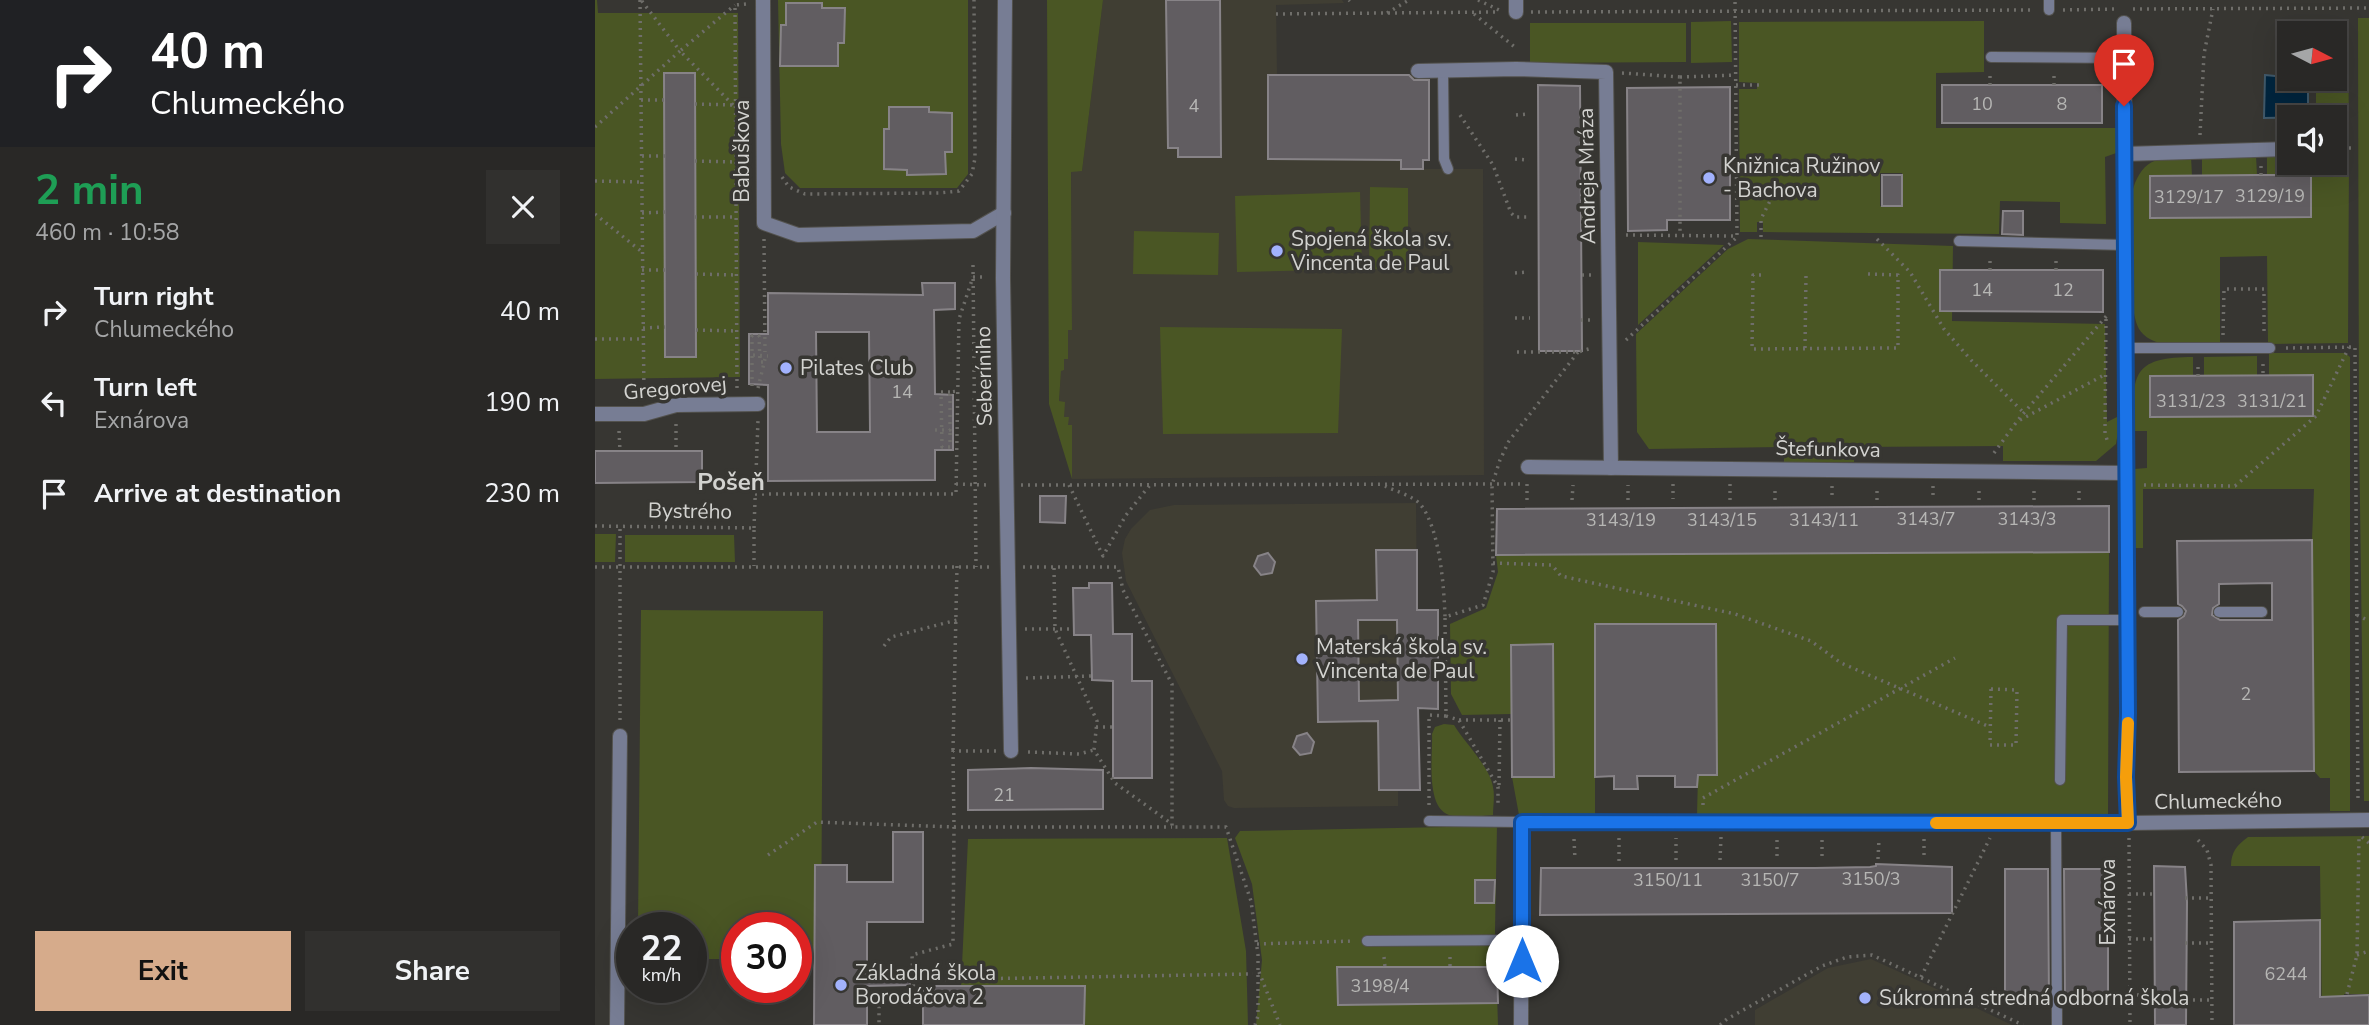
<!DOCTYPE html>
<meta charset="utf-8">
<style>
:root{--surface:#292826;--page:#31302e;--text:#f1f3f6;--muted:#a5a6a7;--line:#454443;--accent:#d6ab8b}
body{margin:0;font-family:"Nunito Sans",sans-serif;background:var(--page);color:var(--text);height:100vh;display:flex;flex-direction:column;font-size:26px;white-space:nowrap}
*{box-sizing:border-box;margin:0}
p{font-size:23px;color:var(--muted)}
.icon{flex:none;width:38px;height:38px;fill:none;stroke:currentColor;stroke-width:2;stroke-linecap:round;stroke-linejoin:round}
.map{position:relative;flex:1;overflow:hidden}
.side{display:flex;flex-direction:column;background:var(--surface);width:595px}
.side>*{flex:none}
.guide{background:#202124;color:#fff;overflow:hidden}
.needle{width:46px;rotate:96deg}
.tools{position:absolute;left:1682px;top:21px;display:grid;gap:14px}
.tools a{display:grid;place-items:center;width:70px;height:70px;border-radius:0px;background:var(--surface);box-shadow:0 7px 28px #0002,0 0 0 2px var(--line);font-size:35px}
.speed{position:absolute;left:21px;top:912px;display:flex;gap:14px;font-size:35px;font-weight:700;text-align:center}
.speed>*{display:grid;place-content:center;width:91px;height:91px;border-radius:50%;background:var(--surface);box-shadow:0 7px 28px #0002,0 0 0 2px var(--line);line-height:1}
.speed small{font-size:18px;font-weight:400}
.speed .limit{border:10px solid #d22;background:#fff;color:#111}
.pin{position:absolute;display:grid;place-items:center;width:60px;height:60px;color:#fff;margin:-72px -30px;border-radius:50% 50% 50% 0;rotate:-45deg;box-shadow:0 0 7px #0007}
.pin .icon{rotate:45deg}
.me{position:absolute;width:77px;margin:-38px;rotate:0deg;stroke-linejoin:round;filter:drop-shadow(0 0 5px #0008)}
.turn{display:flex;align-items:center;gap:24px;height:147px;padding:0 35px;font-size:32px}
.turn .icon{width:91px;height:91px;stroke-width:2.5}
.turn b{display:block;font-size:49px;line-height:60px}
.round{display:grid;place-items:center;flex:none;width:74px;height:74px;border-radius:0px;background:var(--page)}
.overview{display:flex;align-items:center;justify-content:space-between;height:119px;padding:0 35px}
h1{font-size:42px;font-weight:700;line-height:52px;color:#1e9e55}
.button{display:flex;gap:14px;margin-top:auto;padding:14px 35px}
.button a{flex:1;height:80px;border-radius:0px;background:var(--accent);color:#111;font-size:28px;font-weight:700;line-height:80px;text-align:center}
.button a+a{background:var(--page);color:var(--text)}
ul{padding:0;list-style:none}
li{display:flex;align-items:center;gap:21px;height:91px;padding:0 35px}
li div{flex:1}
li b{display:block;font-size:26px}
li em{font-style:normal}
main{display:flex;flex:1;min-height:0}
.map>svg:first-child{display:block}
.built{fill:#403e33}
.green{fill:#4a5624;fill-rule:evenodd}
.water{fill:#01253e;stroke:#40596a;stroke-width:2}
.building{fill:#615d61;stroke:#878387;stroke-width:2;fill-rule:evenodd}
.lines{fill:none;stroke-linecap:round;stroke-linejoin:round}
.service-casing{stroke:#53524e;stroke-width:12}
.minor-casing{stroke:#53524e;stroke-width:16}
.path{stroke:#6f6e6a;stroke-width:3.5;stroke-dasharray:2 5;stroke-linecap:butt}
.service{stroke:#777d94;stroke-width:10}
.minor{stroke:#777d94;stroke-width:14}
.route-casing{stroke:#114b97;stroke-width:18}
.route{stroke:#1a73e8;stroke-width:12}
.slow{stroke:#f59e0b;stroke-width:12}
.poi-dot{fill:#a2b2fd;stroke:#373632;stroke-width:2.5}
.labels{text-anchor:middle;stroke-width:7;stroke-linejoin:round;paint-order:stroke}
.number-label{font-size:18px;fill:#b6b6b4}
.street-label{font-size:21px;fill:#d3d3d0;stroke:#373632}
.poi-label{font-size:21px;fill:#d3d3d0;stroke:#373632;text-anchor:start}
.quarter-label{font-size:24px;font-weight:bold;fill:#d3d3d0;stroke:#373632}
</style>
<main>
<section class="side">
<div class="guide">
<div class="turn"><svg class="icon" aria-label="right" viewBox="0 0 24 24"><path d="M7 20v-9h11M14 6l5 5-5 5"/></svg><div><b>40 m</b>Chlumeckého</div></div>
</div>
<div class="overview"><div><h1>2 min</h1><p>460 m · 10:58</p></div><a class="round"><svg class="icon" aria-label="close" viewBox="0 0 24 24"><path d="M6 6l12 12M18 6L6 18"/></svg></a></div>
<ul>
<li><svg class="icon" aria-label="right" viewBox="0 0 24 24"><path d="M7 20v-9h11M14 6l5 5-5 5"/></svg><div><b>Turn right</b><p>Chlumeckého</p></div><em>40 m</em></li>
<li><svg class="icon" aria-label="left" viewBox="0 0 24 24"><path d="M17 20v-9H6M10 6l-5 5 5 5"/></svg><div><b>Turn left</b><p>Exnárova</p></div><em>190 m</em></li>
<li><svg class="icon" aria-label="arrive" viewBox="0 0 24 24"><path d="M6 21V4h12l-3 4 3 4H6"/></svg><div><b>Arrive at destination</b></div><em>230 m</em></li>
</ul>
<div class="button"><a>Exit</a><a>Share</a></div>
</section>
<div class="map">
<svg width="1774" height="1025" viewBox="0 0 1774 1025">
<rect width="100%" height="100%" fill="#373632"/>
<g class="built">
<polygon points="508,0 747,0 749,3 681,5 682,75 834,75 834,160 828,160 828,169 888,169 889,475 477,479 477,426 473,425 468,417 464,402 466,370 469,359 473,359 473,330 477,329 476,171 487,171"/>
<polygon points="821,503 822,610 843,610 843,709 823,709 825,790 803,791 803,806 639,808 633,806 629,800 627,771 531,581 527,553 530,539 536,529 555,510 579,505"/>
<polygon points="1276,959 1335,986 1417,1025 1160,1025 1160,1010 1233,968"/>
</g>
<g class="green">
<polygon points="0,0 2,0 3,13 143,13 145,377 0,379"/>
<polygon points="183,0 373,0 373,174 362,188 205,188 190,173 186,144"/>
<polygon points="452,0 508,0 487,171 476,172 477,330 473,330 473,359 469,359 469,370 466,371 464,401 470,402 469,417 474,417 473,425 477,425 477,479 454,404"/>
<polygon points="1763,18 1774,18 1774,801 1769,801 1764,430"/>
<polygon points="1749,19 1753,25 1754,138 1752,143 1740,144 1740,117 1721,117 1721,79 1740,79 1740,33 1721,33 1721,19"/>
<polygon points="1136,21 1137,62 1096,63 1096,22"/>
<path d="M1389 21V72L1341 73V128H1524V152L1510 157 1511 224 1465 223V202L1405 201 1404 234 1168 232V222H1162V232H1145L1144 89H1162V83L1144 82V22ZM1285 173H1307V206H1285Z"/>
<polygon points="935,23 1091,23 1091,62 935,63"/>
<path d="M1672 153H1694V163H1740V153L1751 154 1754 160 1753 343 1673 344 1672 256 1625 257V344C1603 344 1565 351 1548 334 1541 327 1540 318 1538 308V189C1548 157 1566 157 1596 156L1597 176 1555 177V218L1716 217V176L1672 175Z"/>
<polygon points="1607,156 1661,156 1662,175 1607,176"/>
<polygon points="775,187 813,188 813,270 774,269"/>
<polygon points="765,192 767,269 642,272 640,196"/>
<polygon points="539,231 624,233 623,275 538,274"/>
<polygon points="1153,239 1358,246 1357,321 1510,324 1512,422 1526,415 1521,444 1501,461 1408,461 1408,446 1260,447 1259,462 1189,463 1189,447 1054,449 1042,432 1041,334 1133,249"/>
<polygon points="1043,242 1129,245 1043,325"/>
<polygon points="565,327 747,329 743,433 568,434"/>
<path d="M1674 353H1750L1755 357V811H1735V778H1725L1719 771 1717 540 1719 489H1548V548H1539V469L1552 468V431H1538C1538 376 1535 357 1598 357V376H1555V417L1717 416 1718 375H1674Z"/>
<polygon points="1662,356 1662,375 1609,376 1609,357"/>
<polygon points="0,534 21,534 20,562 0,562"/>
<polygon points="30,535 139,535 140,562 30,562"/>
<polygon points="1514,552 1513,818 1122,819 1102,815 1103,775 1122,774 1120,624 1000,625 1000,816 924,815 917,777 958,777 957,644 916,645 916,714 867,715 856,694 855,624 891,608 903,572 901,555"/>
<polygon points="46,610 228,611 226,960 201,960 201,928 142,928 142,959 96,959 96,928 43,928"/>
<path d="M849 724 859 725C869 742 895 767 898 787 900 796 898 806 898 815 885 816 868 819 854 815 830 807 838 755 837 734L840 727Z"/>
<polygon points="902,826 900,930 903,1025 661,1025 667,960 657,884 640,838 645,831"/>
<path d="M1774 836V994H1749V1025H1727L1725 866H1636C1636 852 1642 845 1653 837Z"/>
<polygon points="632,838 651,951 653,1025 489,1025 489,986 366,986 373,839"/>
</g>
<polygon class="water" points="1670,75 1713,79 1713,117 1669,118"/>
<g class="building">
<polygon points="571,0 625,0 626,157 583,157 583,148 573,148"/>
<polygon points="191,3 227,3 227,8 250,8 249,43 243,43 243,66 185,66 186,25 191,25"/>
<polygon points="69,73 100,73 101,357 70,357"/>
<polygon points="673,75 814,75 819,80 834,80 834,160 828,160 828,169 806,169 806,160 673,159"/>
<polygon points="943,85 985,86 987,351 944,351"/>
<rect x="1347" y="85" width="160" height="38"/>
<polygon points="1135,87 1135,220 1072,220 1072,230 1033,231 1032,88"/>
<polygon points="294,107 334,107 334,112 357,113 357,152 350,152 351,174 312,175 312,170 289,169 289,129 294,129"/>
<rect x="1287" y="175" width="20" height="31"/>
<polygon points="1662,175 1716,175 1716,217 1555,218 1555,176"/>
<polygon points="1408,211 1428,211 1428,235 1407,234"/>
<polygon points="1345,270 1508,270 1508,312 1345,311"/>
<path d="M327 283H360V309L339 310 340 394 358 395V450H340V480L173 481V385L154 384V334H173V293L328 295ZM221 332H274L275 432H222Z"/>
<polygon points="1718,375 1718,416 1555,417 1555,376"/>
<polygon points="0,451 107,451 107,482 0,483"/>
<polygon points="445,496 471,496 470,523 445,522"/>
<polygon points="1514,506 1514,552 901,555 902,509"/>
<path d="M1717 540 1719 771 1584 772 1583 620 1589 616 1591 611 1587 606 1583 604 1582 541ZM1677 583V620H1625L1617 615 1618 608 1624 604V584Z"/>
<path d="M781 550H822V610H843V709L823 708 825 790H784L783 721 723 722 721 601 782 600ZM763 620H802L803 700 764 701Z"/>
<polygon points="673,553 680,562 677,573 666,575 659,566 663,556"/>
<polygon points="494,583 517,583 518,634 537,634 537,681 557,681 557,778 518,778 518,681 497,680 496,635 479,635 478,588 494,588"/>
<polygon points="1000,624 1121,624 1122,775 1103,775 1102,787 1080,787 1080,776 1042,776 1043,789 1019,789 1019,776 1000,777"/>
<polygon points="958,644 959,777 917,777 916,645"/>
<polygon points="712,733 719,742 716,753 705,755 698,747 702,736"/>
<polygon points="436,768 508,770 508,809 373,810 373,770"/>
<polygon points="298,832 328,832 328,922 272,922 272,969 315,969 315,985 272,986 272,1025 219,1025 220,865 252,865 252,882 298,882"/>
<polygon points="1281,864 1357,867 1357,913 945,915 946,868 1220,868 1275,867 1281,866"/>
<polygon points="1559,866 1590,867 1592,902 1591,1025 1560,1025"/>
<polygon points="1410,869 1453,869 1454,1001 1410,1001"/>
<polygon points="1469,869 1513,869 1513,1001 1470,1001"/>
<polygon points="880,880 900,880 899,903 880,903"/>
<polygon points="1725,920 1725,997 1774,995 1774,1025 1639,1025 1639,922"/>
<polygon points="742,967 902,967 903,1003 743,1005"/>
<polygon points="328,986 490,986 489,1025 328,1025"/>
</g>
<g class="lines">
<g class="service-casing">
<g id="service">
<polyline points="1454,0 1454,10"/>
<polyline points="1396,57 1529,58"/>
<polyline points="848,70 849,159 853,169"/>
<polyline points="1364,241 1530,245"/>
<polyline points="1532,348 1675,348"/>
<polyline points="1549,612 1583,612"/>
<polyline points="1624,612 1667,612"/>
<polyline points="1465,780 1467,620 1532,620"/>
<polyline points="834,821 927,822"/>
<polyline points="1461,823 1462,1025"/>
<polyline points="772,941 927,940"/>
</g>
</g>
<g class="minor-casing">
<g id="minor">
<polyline points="168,0 169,223 203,235 378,231 409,213"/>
<polyline points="410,0 408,278 416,751"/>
<polyline points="921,0 921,12"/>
<polyline points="1529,23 1533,737 1531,777 1533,823"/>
<polyline points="823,71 921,69 1011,72 1016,468"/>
<polyline points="1529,154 1694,149"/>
<polyline points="0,414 49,414 81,405 163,404"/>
<polyline points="933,467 1531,473"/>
<polyline points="22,1025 25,736"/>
<polyline points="926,1025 927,822 1533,823 1774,820"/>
</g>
</g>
<g class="path">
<polyline points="45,0 49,398"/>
<polyline points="754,0 755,1"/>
<polyline points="883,0 904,10"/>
<polyline points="1538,9 1774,8"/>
<polyline points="1468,10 1520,9"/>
<polyline points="936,12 1439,10"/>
<polyline points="792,13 814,0"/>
<polyline points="681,14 904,12"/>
<polyline points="879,14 921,48"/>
<polyline points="1027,73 1085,77 1085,235"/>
<polyline points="1085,77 1141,75"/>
<polyline points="1141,85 1164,85"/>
<polyline points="1395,85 1395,73"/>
<polyline points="1459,85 1459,71"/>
<polyline points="46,100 69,100"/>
<polyline points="100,104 138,105"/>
<polyline points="138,105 85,51 140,5"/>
<polyline points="865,115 898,165 916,213 920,217 934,217"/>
<polyline points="921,115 934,114"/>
<polyline points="985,116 996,116"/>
<polyline points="0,127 85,51 46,0"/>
<polyline points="1605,135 1609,54 1618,9"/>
<polyline points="1740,148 1759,148"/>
<polyline points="47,156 70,156"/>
<polyline points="920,159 934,160"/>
<polyline points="100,161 141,162"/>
<polyline points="986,161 996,161"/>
<polyline points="1666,175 1666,165"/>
<polyline points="187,177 194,187 210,194 344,193 364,191 377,174 380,158 379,0"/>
<polyline points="0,181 47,182"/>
<polyline points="47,213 70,212"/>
<polyline points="0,214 47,252"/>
<polyline points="100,217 141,217"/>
<polyline points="986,217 997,218"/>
<polyline points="1031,235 1142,236 1140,0"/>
<polyline points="1166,237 1166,219 1179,193"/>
<polyline points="169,239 170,352"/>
<polyline points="1282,239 1315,272 1349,329 1376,360 1429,413"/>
<polyline points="378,265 381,567"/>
<polyline points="47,270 70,270"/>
<polyline points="1395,270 1395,258"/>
<polyline points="1461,270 1461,260"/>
<polyline points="920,273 934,272"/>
<polyline points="101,274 142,275"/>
<polyline points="987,275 998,275"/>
<polyline points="1166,275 1158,275 1157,349 1303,348 1303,275 1272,274"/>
<polyline points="378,277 388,277"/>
<polyline points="920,318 935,318"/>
<polyline points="1511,319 1510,433 1513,443"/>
<polyline points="986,320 998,320"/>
<polyline points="48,328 70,327"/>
<polyline points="101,330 142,331"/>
<polyline points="1628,335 1629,289 1669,289 1669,332"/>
<polyline points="0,339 48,339"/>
<polyline points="1031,340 1141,238"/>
<polyline points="1210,348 1211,274"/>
<polyline points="1691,348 1760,347 1763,802"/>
<polyline points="922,352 983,352 997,348"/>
<polyline points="158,355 173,356"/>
<polyline points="1668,364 1668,375"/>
<polyline points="1603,376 1603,364"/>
<polyline points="157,386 157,336 164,336 165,362 170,362"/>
<polyline points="142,388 140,5 151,4"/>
<polyline points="163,388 170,359"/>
<polyline points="355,392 346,392 347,447 355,447 355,430"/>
<polyline points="1425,420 1511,374"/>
<polyline points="81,424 81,451"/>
<polyline points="340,430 355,430 355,392 363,391"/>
<polyline points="24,431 25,451"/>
<polyline points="1399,453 1423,420 1514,313"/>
<polyline points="361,484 394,485"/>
<polyline points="1078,484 1078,499"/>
<polyline points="426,485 926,484"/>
<polyline points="474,485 508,556 531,515 555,485"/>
<polyline points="1549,485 1640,486 1721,416 1754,347"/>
<path d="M790 486C800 491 818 496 825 504 845 528 849 587 850 617"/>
<polyline points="1237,486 1237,500"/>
<polyline points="1338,486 1338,500"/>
<polyline points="160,494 361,494 364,319 378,277"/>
<polyline points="932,500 932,484"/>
<polyline points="977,500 978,485"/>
<polyline points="1033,500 1033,485"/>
<polyline points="1135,500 1135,484"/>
<polyline points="1180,500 1180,487"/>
<polyline points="1282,500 1282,486"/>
<polyline points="1384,500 1384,488"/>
<polyline points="1439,500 1439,490"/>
<polyline points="1484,500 1484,490"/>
<polyline points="0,526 159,528 159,566"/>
<polyline points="159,528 163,420"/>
<polyline points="898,563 957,565 966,576 1140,614 1216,641 1246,663 1395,727"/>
<polyline points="0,567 396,567"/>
<polyline points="428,567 523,567 528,590 577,684 577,827 631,827 656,901 663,955 663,1016 660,1025"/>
<polyline points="459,568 460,629 502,721 499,750 520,783 577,824"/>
<polyline points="1762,615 1774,621"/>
<polyline points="430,629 477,629"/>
<polyline points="289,646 296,637 362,620"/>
<polyline points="431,678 497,676"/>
<polygon points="1396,689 1422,690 1421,745 1395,745"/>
<polyline points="851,716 864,720 903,787 903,806"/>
<polyline points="25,720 25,526"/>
<polyline points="864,720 916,720"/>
<polyline points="501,727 517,727"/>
<polyline points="358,750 362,566"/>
<polyline points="401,751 358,751 359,827 577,827"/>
<polyline points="433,752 484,754 499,750"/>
<polyline points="904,785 905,720"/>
<polyline points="834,805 834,715 851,716 850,617 888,605 898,572 897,485 905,460 914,441 983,352"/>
<polyline points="1108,805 1108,798 1360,658"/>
<polyline points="1767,837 1774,843"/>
<polyline points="1534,838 1535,1025"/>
<polyline points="979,839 980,860"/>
<polyline points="1329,839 1329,859"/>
<polyline points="1182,840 1182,860"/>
<polyline points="1227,840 1227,860"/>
<polyline points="1603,840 1612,850 1616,865 1617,1025"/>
<polyline points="173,855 222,822 359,827 358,944 317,955 319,999 284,1000 284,1025"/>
<polyline points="1283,859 1284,839"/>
<polyline points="1081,860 1081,838"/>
<polyline points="1125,860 1126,837"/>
<polyline points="1024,861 1024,838"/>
<polyline points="1534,894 1559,894"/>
<polyline points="1590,898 1616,898"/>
<polyline points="1534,939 1559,939"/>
<polyline points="1590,943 1616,943"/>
<polyline points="662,944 759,941"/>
<polyline points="1762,955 1774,951"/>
<polyline points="789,957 790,967"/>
<polyline points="855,957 855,967"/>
<polyline points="664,972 685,1025"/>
<polyline points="1326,977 1395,838"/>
<polyline points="315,980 658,974"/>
<polyline points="1752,994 1762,955 1764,838"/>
<polyline points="1535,995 1559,995"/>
<polyline points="1591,1000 1616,1000"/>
<polyline points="1125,1025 1132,1019 1227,966 1252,957 1277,955 1428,1025"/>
</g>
<use href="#service" class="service"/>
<use href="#minor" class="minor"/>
</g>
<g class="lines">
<g class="route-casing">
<polyline id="route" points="927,961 927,822 1533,823 1531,777 1533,713 1529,106"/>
</g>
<use href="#route" class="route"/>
<polyline class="slow" points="1341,823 1533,823 1531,777 1533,723"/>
</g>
<g class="poi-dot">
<circle cx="1114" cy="178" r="7"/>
<circle cx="682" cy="251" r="7"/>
<circle cx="191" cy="368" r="7"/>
<circle cx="707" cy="659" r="7"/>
<circle cx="246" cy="985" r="7"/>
<circle cx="1270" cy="998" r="7"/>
</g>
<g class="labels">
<g class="number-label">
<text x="1387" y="110">10</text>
<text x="1467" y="110">8</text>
<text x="599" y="112">4</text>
<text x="1675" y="202">3129/19</text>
<text x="1594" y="203">3129/17</text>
<text x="1387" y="296">14</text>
<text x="1468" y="296">12</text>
<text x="307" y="398">14</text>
<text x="1596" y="407">3131/23</text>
<text x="1677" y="407">3131/21</text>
<text x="1331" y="525">3143/7</text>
<text x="1432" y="525">3143/3</text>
<text x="1026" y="526">3143/19</text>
<text x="1127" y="526">3143/15</text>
<text x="1229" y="526">3143/11</text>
<text x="1651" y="700">2</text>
<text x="409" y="801">21</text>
<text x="1276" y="885">3150/3</text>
<text x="1073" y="886">3150/11</text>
<text x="1175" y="886">3150/7</text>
<text x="1691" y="980">6244</text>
<text x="785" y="992">3198/4</text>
</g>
<g class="street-label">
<text transform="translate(147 151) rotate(-90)" y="7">Babuškova</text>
<text transform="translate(992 176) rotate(-91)" y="7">Andreja Mráza</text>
<text transform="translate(389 376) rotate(-91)" y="7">Seberíniho</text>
<text transform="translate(80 388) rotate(-5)" y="7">Gregorovej</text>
<text transform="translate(1233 449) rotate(1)" y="7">Štefunkova</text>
<text transform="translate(95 511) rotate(1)" y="7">Bystrého</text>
<text transform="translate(1623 801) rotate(-1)" y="7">Chlumeckého</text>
<text transform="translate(1513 902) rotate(-90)" y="7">Exnárova</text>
</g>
<g class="poi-label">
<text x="1128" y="173">Knižnica Ružinov<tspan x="1128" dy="24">- Bachova</tspan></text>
<text x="696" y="246">Spojená škola sv.<tspan x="696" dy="24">Vincenta de Paul</tspan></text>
<text x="205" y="375">Pilates Club</text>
<text x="721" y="654">Materská škola sv.<tspan x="721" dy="24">Vincenta de Paul</tspan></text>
<text x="260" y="980">Základná škola<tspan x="260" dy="24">Borodáčova 2</tspan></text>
<text x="1284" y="1005">Súkromná stredná odborná škola</text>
</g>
<g class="quarter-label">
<text x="136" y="490">Pošeň</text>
</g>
</g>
</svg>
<div class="tools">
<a><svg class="needle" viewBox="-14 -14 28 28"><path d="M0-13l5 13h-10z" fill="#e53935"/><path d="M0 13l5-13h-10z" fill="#a5a6a7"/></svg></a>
<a><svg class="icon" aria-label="sound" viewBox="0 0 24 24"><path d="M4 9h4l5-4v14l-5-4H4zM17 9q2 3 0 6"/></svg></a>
</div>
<div class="speed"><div>22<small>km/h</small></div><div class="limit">30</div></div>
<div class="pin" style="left:1529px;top:106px;background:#d93025"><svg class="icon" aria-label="arrive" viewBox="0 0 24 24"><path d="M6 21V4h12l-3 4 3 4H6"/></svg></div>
<svg class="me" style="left:927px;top:961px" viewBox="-20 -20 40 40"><circle r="19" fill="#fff"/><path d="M0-13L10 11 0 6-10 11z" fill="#1a73e8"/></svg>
</div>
</main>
